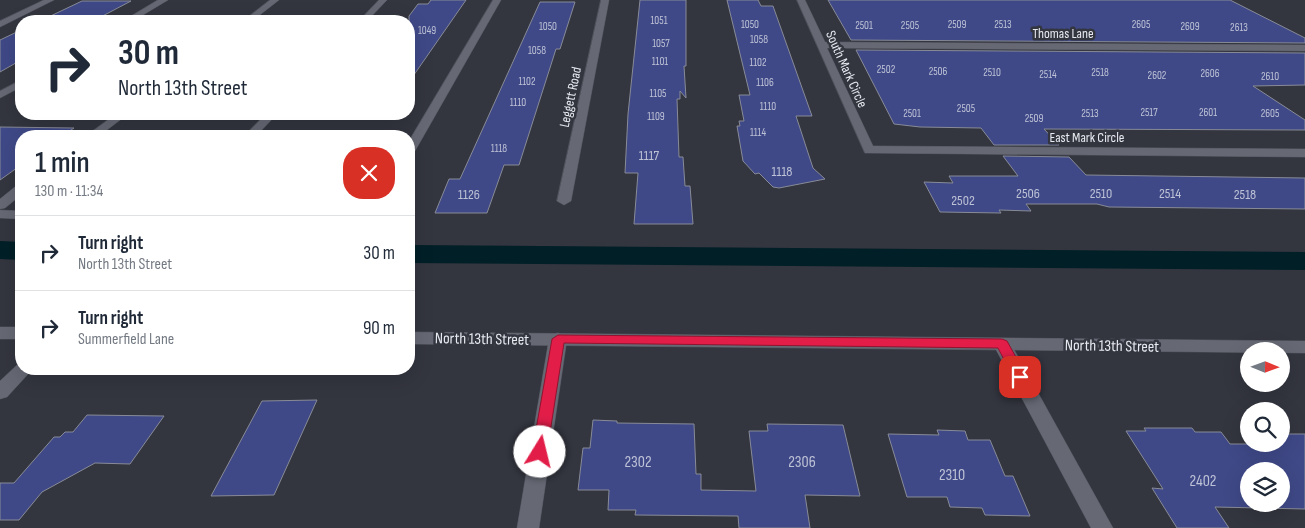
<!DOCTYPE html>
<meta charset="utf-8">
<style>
:root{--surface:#fff;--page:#f6f6f7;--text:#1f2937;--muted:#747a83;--line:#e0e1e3}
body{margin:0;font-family:"Sofia Sans Condensed",sans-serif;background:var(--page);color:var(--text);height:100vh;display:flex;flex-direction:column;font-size:19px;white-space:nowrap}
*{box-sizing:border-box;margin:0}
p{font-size:16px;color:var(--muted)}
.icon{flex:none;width:28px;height:28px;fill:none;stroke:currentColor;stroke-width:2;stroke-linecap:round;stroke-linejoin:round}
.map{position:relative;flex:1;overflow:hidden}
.drawer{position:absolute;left:15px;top:130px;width:400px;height:245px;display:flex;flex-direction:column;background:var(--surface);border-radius:20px;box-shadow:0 5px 20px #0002}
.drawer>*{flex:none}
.hud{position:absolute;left:15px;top:15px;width:400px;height:105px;border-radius:20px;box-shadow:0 5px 20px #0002;background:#fff;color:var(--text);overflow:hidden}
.needle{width:32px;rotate:91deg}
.fabs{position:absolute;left:1240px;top:342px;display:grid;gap:10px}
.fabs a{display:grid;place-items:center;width:50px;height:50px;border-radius:50%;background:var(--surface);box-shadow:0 5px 20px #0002;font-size:25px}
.pin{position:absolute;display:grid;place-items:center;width:42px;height:42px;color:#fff;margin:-21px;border-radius:10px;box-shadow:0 2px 8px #0006}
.me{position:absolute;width:55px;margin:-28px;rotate:9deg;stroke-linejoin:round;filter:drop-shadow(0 0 4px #0008)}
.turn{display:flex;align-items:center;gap:18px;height:105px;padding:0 20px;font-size:22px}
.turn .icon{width:65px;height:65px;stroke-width:2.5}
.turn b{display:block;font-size:35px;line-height:42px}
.round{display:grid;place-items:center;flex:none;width:52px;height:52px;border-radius:20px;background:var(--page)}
.summary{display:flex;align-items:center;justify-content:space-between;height:85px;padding:0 20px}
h1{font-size:30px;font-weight:600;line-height:38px}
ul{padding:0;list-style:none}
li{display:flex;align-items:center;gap:15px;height:75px;padding:0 20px;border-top:1px solid var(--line)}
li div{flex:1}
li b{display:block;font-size:19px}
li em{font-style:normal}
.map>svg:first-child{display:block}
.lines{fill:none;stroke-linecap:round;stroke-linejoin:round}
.canal{fill:#001f27;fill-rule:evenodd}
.building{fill:#3f4987;stroke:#888b97;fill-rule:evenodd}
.lane-casing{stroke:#50525b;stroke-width:1}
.street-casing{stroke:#50525b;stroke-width:1}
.secondary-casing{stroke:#50525b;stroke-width:1}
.lane{fill:#666974;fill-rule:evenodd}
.street{fill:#666974;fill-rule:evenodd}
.secondary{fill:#666974;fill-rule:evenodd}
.route{fill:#e11d48;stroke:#92132f}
.labels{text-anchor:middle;stroke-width:5;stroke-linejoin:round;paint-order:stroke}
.far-number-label{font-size:11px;fill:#bec2d6}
.far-street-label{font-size:14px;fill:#e8eaf1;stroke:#33353f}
.number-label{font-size:14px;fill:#bec2d6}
.street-label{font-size:16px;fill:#e8eaf1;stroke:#33353f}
.near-number-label{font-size:16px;fill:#bec2d6}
</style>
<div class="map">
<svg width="1305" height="528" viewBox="0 0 1305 528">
<rect width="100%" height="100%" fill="#33353f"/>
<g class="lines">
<g class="canal">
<polygon points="0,241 21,242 21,260 0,259"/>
<polygon points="409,245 1305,252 1305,270 409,263"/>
</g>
</g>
<g class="building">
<polygon points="431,0 466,0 409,82 409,16 418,4 428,4"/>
<polygon points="640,0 686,0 686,66 684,66 686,98 680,91 680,99 677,99 679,157 683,157 685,186 690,186 693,224 634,224 638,173 625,173 628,114"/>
<polygon points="727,0 758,0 761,6 773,6 812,116 796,116 813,168 825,179 779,188 773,187 759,173 755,174 743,161 737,126 740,126 739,121 744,121 739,95 750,95"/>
<polygon points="828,0 1230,0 1305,38 1305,43 851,40"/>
<polygon points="82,1 131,1 93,21 40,21"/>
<polygon points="540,2 575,2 560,49 556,49 519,165 504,165 487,213 435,213 449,179 460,179"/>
<polygon points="21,30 21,60 0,72 0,40"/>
<polygon points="856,50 1305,53 1305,85 1253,86 1305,120 1305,130 1044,129 1059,145 994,145 981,128 920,127 894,124"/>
<polygon points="0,127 74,128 62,136 21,136 21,165 0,180"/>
<polygon points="1003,156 1069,157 1086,175 1305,178 1305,209 1109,207 1097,204 1026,204 1031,211 999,210 1001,213 940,212 924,182 953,183 949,176 1018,176"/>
<polygon points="317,400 274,495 211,496 262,401"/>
<polygon points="87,415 164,416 130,464 95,463 42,492 19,520 0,520 0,483 14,483 54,437 60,437 65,432 73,432"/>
<polygon points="593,420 617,421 617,423 694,424 696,474 701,474 701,490 756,491 749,431 768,431 767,424 843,425 860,496 805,495 810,528 739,528 738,516 635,515 636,510 608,510 609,490 578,490 583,448 590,448"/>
<path d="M1144 428H1192L1195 432H1221L1230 444H1281V434H1305V509L1215 507 1229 528H1177L1152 488 1163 489 1126 431H1146ZM1249 471H1281V504H1249Z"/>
<polygon points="937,430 965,431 968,440 990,440 1005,476 1013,476 1030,516 985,515 982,508 950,507 947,497 907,497 888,434 939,435"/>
</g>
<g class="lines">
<g class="lane-casing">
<g id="lane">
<polygon points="44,0 54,0 0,27 0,21"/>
<polygon points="270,0 279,0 252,21 243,21"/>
<polygon points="493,0 501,0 415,151 409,155 409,141"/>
<polygon points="116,114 128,114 99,136 86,136"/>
<polygon points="21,185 21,195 5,208 0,209 0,199 16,186"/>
<polygon points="0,210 21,211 21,219 0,218"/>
<polygon points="558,333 564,335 567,339 539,528 517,528 549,339 552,335"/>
</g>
</g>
<g class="street-casing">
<g id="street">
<polygon points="158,0 168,0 133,21 123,21"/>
<polygon points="601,0 609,0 571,201 564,205 557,201"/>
<polygon points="797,0 805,0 825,42 1305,45 1305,51 827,48 873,146 1305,149 1305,157 865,153"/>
<polygon points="21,80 21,87 0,98 0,91"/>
<polygon points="1002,338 1008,340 1011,344 1113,528 1091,528 993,344 996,340"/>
<polygon points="21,363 21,369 32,369 29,373 7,397 0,399 0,381 17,365"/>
</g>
</g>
<g class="secondary-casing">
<g id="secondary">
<polygon points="379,0 387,0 367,21 359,21"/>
<polygon points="266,114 277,114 256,136 244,136"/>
<rect x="0" y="327" width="21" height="12"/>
<polygon points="409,332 1305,341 1305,353 409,344"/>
</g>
</g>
<use href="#lane" class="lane"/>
<use href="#street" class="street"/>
<use href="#secondary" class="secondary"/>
</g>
<polygon class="route" points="558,335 1002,339 1007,341 1027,377 1025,381 1015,381 998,348 564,343 547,452 545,457 540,459 534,457 532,452 552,339"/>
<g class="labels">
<g class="far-number-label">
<text x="659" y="24">1051</text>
<text x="750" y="28">1050</text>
<text x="957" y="28">2509</text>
<text x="1003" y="28">2513</text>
<text x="1141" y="28">2605</text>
<text x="864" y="29">2501</text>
<text x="910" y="29">2505</text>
<text x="548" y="30">1050</text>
<text x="1190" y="30">2609</text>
<text x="1239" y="31">2613</text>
<text x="427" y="34">1049</text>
<text x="759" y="43">1058</text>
<text x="661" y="47">1057</text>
<text x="537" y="54">1058</text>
<text x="660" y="65">1101</text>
<text x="758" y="66">1102</text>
<text x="886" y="73">2502</text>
<text x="938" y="75">2506</text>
<text x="992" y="76">2510</text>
<text x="1100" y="76">2518</text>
<text x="1210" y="77">2606</text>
<text x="1048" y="78">2514</text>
<text x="1157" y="79">2602</text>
<text x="1270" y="80">2610</text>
<text x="527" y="85">1102</text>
<text x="765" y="86">1106</text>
<text x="658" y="97">1105</text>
<text x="518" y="106">1110</text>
<text x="768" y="110">1110</text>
<text x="966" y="112">2505</text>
<text x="1149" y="116">2517</text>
<text x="1208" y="116">2601</text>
<text x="912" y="117">2501</text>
<text x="1090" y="117">2513</text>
<text x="1270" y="117">2605</text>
<text x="656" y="120">1109</text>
<text x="1034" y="122">2509</text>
<text x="758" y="136">1114</text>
<text x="499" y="152">1118</text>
</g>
<g class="far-street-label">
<text x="1063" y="38">Thomas Lane</text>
<text transform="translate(847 69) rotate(66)" y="5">South Mark Circle</text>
<text transform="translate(570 97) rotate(-78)" y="5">Leggett Road</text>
<text x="1087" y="142">East Mark Circle</text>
</g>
<g class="number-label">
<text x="649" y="160">1117</text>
<text x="782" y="176">1118</text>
<text x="1028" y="198">2506</text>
<text x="1101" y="198">2510</text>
<text x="1170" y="198">2514</text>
<text x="469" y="199">1126</text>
<text x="1245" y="199">2518</text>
<text x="963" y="205">2502</text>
</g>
<g class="street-label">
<text transform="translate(482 338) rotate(1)" y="6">North 13th Street</text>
<text transform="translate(1112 345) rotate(1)" y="6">North 13th Street</text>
</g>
<g class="near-number-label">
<text x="638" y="467">2302</text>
<text x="802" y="467">2306</text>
<text x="952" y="480">2310</text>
<text x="1203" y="486">2402</text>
</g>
</g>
</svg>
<div class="fabs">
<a><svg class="needle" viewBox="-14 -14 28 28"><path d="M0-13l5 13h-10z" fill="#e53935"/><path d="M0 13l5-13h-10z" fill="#747a83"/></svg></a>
<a><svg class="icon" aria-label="search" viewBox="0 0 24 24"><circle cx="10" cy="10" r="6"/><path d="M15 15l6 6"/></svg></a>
<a><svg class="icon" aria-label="layers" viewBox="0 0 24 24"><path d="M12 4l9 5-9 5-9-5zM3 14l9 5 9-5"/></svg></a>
</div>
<div class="pin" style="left:1020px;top:377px;background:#d93025"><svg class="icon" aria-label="arrive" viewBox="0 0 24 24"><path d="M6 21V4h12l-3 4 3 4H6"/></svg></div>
<svg class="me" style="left:540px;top:452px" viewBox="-20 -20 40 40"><circle r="19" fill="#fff"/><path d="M0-13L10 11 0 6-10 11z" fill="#e11d48"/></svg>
<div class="hud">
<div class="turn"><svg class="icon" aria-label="right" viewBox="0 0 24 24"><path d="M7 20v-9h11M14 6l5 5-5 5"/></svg><div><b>30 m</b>North 13th Street</div></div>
</div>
<section class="drawer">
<div class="summary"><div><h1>1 min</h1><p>130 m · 11:34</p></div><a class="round" style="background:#d93025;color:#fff"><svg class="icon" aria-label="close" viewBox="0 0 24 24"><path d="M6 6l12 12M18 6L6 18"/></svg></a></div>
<ul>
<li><svg class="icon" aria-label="right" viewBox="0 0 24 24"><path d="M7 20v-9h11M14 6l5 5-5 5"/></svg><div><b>Turn right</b><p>North 13th Street</p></div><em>30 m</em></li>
<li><svg class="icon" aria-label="right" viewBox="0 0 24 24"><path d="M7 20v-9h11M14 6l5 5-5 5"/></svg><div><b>Turn right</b><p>Summerfield Lane</p></div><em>90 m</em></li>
</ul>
</section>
</div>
